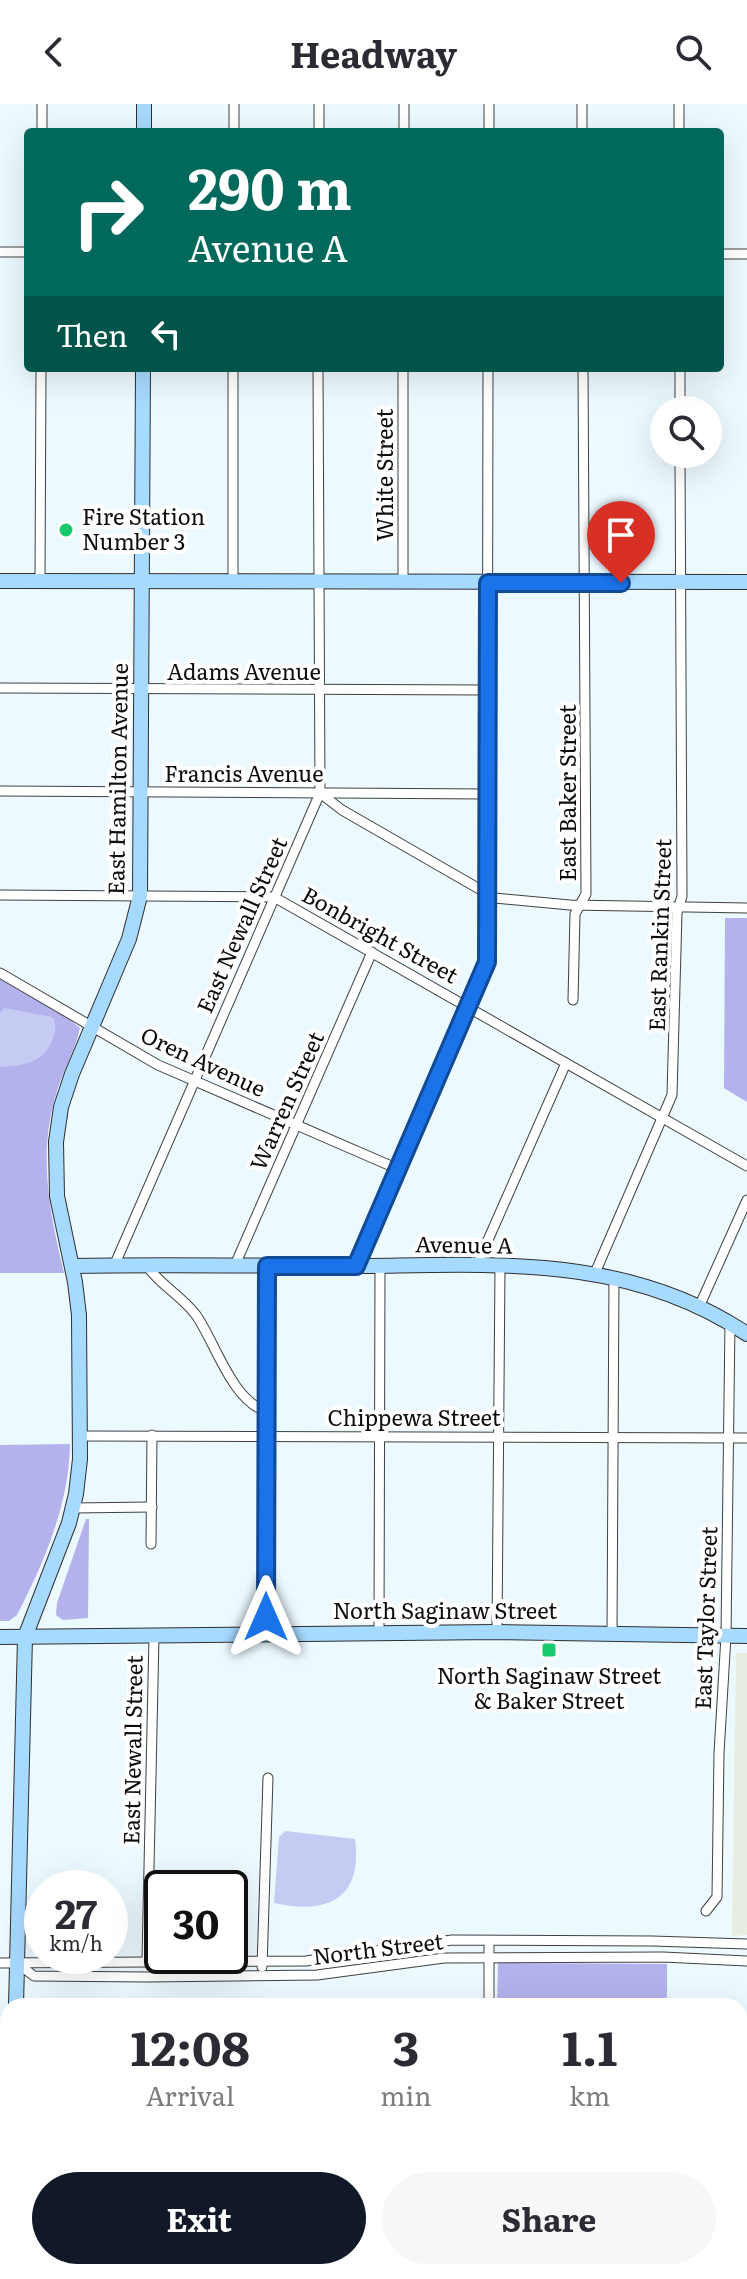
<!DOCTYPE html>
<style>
:root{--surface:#fff;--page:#f7f7f7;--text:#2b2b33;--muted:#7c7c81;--accent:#111827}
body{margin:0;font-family:Literata,serif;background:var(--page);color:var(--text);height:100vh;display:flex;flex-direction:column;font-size:30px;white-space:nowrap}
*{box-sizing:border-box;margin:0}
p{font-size:26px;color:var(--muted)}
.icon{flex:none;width:44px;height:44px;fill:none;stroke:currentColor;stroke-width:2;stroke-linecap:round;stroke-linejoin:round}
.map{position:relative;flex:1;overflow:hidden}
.drawer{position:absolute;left:0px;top:1894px;width:748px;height:282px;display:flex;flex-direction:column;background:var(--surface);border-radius:24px 24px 0 0;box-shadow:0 8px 32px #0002}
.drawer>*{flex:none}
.guide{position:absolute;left:24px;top:24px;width:700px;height:244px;border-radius:8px;box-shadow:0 8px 32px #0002;background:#00695c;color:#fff;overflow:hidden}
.buttons{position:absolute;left:650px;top:292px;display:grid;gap:16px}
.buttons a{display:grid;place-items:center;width:72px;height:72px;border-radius:50%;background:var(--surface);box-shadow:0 8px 32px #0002;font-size:40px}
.speed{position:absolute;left:24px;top:1766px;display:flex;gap:16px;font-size:40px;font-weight:700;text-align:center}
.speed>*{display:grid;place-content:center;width:104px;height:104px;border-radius:50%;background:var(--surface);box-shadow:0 8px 32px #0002;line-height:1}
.speed small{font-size:20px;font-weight:400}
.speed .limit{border:4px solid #111;border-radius:12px;background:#fff;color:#111}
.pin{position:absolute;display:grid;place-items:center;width:68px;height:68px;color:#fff;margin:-82px -34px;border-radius:50% 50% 50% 0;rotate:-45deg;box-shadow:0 0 8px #0007}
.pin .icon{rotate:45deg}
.me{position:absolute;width:88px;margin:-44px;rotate:0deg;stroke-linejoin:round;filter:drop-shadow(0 0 6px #0008)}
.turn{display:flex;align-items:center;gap:28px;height:168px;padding:0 32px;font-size:36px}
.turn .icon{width:104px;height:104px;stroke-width:2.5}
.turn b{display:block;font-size:56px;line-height:68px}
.then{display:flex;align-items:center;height:76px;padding:0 32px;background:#0003;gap:16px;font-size:30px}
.eta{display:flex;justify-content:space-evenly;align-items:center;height:136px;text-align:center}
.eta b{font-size:48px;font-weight:700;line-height:56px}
.button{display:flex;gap:16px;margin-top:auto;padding:16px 32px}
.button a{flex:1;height:92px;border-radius:48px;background:var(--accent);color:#fff;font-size:32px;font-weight:700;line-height:92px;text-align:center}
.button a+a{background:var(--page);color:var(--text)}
header{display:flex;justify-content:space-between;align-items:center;height:104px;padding:0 32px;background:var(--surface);font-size:36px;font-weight:700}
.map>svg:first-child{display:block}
.industrial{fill:#e7ede0}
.park{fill:#b3b2ed}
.pitch{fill:#c5cbf3}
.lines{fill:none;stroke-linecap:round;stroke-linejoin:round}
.street-casing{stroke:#404040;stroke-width:11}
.secondary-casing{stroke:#2f2f2f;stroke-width:16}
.street{stroke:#fff;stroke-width:9}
.secondary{stroke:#a7daff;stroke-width:14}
.route-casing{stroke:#114b97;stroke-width:20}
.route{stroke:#1a73e8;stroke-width:14}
.poi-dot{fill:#19c96d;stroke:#fff;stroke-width:3}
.labels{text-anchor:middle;stroke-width:8;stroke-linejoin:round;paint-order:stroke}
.street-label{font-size:22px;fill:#0d0d0d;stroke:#fff}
.poi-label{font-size:22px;fill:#0d0d0d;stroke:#fff;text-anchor:start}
</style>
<header><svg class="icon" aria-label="back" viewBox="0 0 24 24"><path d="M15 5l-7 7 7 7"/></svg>Headway<svg class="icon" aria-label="search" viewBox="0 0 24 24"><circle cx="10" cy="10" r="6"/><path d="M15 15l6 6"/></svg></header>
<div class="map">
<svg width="747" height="2175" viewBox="0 0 747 2175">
<rect width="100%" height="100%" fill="#ecf9ff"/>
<polygon class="industrial" points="736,1549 747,1549 747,1831 732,1832"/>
<g class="park">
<polygon points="725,814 747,814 747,998 724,984"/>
<path d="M0 874 69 915 80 924C75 948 61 970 55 994 38 1053 50 1110 64 1169H0Z"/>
<path d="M70 1340C69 1401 44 1458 17 1511L9 1517H0V1341Z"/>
<polygon points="86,1415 89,1415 88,1514 63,1516 56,1511 57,1499"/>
<polygon points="498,1859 667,1860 667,1902 497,1902"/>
</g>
<g class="pitch">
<path d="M4 904 53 913C57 923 55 930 51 939 41 960 21 962 0 963V909Z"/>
<path d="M285 1727 355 1735C363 1795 327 1811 274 1799L279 1733Z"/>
</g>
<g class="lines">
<g class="street-casing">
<g id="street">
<polyline points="582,0 582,28"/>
<polyline points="679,0 679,28"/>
<polyline points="42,28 42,0"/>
<polyline points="234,28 234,0"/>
<polyline points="319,28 319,0"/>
<polyline points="404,28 404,0"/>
<polyline points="489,28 489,0"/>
<polyline points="0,148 28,148"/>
<polyline points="720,150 747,150"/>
<polyline points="680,264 680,306"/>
<polyline points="40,477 41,264"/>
<polyline points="233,478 233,264"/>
<polyline points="403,479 403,264"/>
<polyline points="0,584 488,586"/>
<polyline points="0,687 488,690"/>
<polyline points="320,689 342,706 495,794 570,801 747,804"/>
<polyline points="0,791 274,793 747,1062"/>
<polyline points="0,869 158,961 398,1065"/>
<polyline points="573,896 575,810 586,790 583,264"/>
<polyline points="235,1161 372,848"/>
<polyline points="477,1161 566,959"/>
<polyline points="114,1162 320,689 318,264"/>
<path d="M147 1162C160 1181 182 1192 196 1211 215 1238 232 1297 266 1307"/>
<polyline points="356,1162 487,858 488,264"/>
<polyline points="595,1169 672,991 677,809 682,792 680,350"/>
<polyline points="699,1203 747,1096"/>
<polyline points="81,1332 747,1334"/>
<polyline points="73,1404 152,1403"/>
<polyline points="151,1440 152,1331"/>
<polyline points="497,1528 500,1162"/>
<polyline points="379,1529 380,1162"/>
<polyline points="612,1529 614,1173"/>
<polyline points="265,1531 267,1162"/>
<polyline points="706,1807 717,1793 719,1649 726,1532 730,1218"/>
<polyline points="147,1856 154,1532"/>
<polyline points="0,1859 306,1857 452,1836 652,1837 747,1840"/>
<polyline points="17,1859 34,1872 147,1873 317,1871 444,1854 663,1853 747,1857"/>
<polyline points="262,1863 268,1674"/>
<polyline points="489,1902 489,1837"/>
<polyline points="0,2174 471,2175"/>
</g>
</g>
<g class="secondary-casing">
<g id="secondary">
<polyline points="144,0 144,28"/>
<polyline points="0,477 747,478"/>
<path d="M72 1162C161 1160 250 1162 340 1162 483 1162 621 1146 747 1230"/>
<polyline points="0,1533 497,1528 747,1532"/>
<polyline points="16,1902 25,1533 69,1419 76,1390 80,1355 79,1211 75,1178 57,1092 56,1038 61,1003 72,970 129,835 140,792 143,264"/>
<polyline points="7,2175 8,2095"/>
</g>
</g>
<use href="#street" class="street"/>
<use href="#secondary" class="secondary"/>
</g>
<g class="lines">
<g class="route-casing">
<polyline id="route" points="266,1513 267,1162 356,1162 487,858 488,479 621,479"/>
</g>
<use href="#route" class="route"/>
</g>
<g class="poi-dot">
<circle cx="66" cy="426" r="8"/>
<rect x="541" y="1538" width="16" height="16" rx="4"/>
</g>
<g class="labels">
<g class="street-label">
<text transform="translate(385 371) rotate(-90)" y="8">White Street</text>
<text x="244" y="576">Adams Avenue</text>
<text x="244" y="678">Francis Avenue</text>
<text transform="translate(118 675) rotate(-89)" y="8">East Hamilton Avenue</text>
<text transform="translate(568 689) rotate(-90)" y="8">East Baker Street</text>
<text transform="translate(242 821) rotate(-66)" y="8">East Newall Street</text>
<text transform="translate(380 831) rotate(29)" y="8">Bonbright Street</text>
<text transform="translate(660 831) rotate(-88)" y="8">East Rankin Street</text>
<text transform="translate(203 958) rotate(25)" y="8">Oren Avenue</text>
<text transform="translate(287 997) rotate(-66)" y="8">Warren Street</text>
<text transform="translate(464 1141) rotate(1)" y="8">Avenue A</text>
<text x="414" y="1322">Chippewa Street</text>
<text x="445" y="1515">North Saginaw Street</text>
<text transform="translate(706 1514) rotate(-88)" y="8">East Taylor Street</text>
<text transform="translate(133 1646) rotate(-89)" y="8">East Newall Street</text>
<text transform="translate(378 1845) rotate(-7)" y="8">North Street</text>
</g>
<g class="poi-label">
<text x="82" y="421">Fire Station<tspan x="82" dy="25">Number 3</tspan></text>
<text x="549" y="1580" text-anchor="middle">North Saginaw Street<tspan x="549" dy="25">&amp; Baker Street</tspan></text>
</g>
</g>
</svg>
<div class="buttons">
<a><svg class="icon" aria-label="search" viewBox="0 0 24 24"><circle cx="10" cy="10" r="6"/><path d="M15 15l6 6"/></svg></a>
</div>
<div class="speed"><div>27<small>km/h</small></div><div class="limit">30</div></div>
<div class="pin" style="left:621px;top:479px;background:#d93025"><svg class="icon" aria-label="arrive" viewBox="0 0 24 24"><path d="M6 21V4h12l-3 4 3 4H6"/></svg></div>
<svg class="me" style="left:266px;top:1513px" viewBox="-20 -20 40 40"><path d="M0-17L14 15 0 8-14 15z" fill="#1a73e8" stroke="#fff" stroke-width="4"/></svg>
<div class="guide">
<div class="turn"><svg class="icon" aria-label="right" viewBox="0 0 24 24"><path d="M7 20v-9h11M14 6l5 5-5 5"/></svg><div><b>290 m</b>Avenue A</div></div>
<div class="then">Then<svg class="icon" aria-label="left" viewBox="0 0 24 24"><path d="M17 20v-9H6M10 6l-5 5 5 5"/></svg></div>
</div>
<section class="drawer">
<div class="eta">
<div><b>12:08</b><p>Arrival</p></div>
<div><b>3</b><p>min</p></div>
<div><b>1.1</b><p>km</p></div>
</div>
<div class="button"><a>Exit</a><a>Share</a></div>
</section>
</div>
